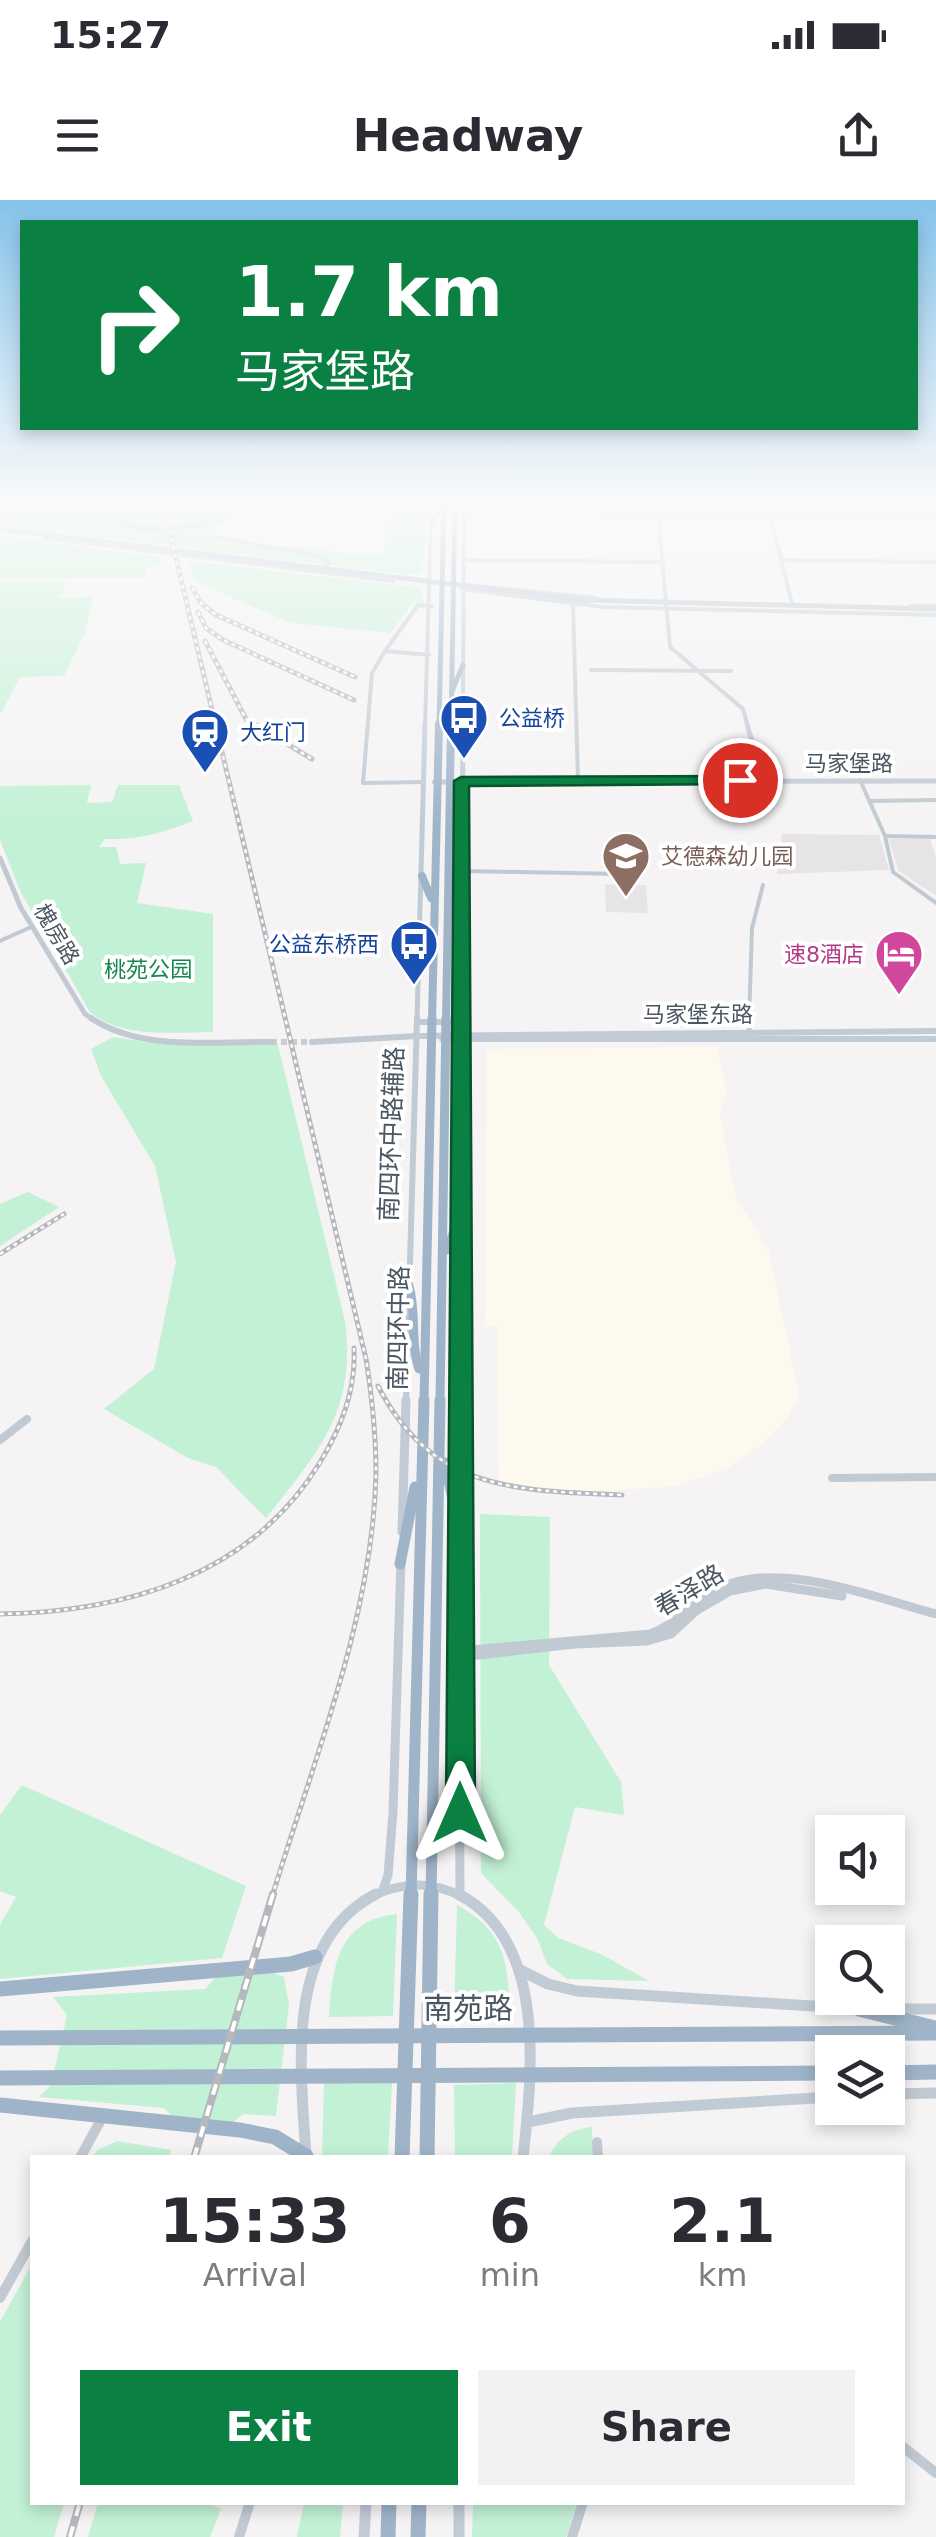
<!DOCTYPE html>
<meta charset="utf-8">
<style>
:root{--surface:#fff;--page:#f2f2f3;--text:#2b2b33;--muted:#7c7c81;--accent:#0b8043}
body{margin:0;font-family:"DejaVu Sans","Noto Sans SC",sans-serif;background:var(--page);color:var(--text);height:100vh;display:flex;flex-direction:column;font-size:38px;white-space:nowrap}
*{box-sizing:border-box;margin:0}
p{font-size:32px;color:var(--muted)}
.icon{flex:none;width:55px;height:55px;fill:none;stroke:currentColor;stroke-width:2;stroke-linecap:round;stroke-linejoin:round}
.map{position:relative;flex:1;overflow:hidden}
.sheet{position:absolute;left:30px;top:1955px;width:875px;height:350px;display:flex;flex-direction:column;background:var(--surface);border-radius:0px;box-shadow:0 5px 15px #0003}
.sheet>*{flex:none}
.banner{position:absolute;left:20px;top:20px;width:898px;height:210px;border-radius:0px;box-shadow:0 5px 15px #0003;background:#0b8043;color:#fff;overflow:hidden}
.fabs{position:absolute;left:815px;top:1615px;display:grid;gap:20px}
.fabs a{display:grid;place-items:center;width:90px;height:90px;border-radius:0px;background:var(--surface);box-shadow:0 5px 15px #0003;font-size:50px}
.pin{position:absolute;display:grid;place-items:center;width:85px;height:85px;color:#fff;margin:-42px;border:5px solid #fff;border-radius:50%;box-shadow:0 2px 10px #0007}
.me{position:absolute;width:110px;margin:-55px;rotate:0deg;stroke-linejoin:round;filter:drop-shadow(0 0 8px #0008)}
.turn{display:flex;align-items:center;gap:35px;height:210px;padding:0 50px;font-size:45px}
.turn .icon{width:130px;height:130px;stroke-width:2.5}
.turn b{display:block;font-size:70px;line-height:85px}
.eta{display:flex;justify-content:space-evenly;align-items:center;height:170px;text-align:center}
.eta b{font-size:60px;font-weight:600;line-height:70px}
.button{display:flex;gap:20px;margin-top:auto;padding:20px 50px}
.button a{flex:1;height:115px;border-radius:0px;background:var(--accent);color:#fff;font-size:40px;font-weight:600;line-height:115px;text-align:center}
.button a+a{background:var(--page);color:var(--text)}
.status{display:flex;justify-content:space-between;align-items:center;height:70px;padding:0 50px;background:var(--surface);direction:ltr}
.status svg{height:28px;fill:currentColor}
header{display:flex;justify-content:space-between;align-items:center;height:130px;padding:0 50px;background:var(--surface);font-size:45px;font-weight:600}
.map>svg:first-child{display:block}
.commercial{fill:#fdf9ef}
.education{fill:#e6e4e5}
.green{fill:#c3f1d5}
.lines{fill:none;stroke-linecap:round;stroke-linejoin:round}
.river{stroke:#90daee;stroke-width:6}
.tertiary-tunnel{stroke:#caccce;stroke-width:6;stroke-dasharray:6 4;stroke-linecap:butt}
.minor-far3{stroke:#c1cad2;stroke-width:4}
.minor-far2{stroke:#c1cad2;stroke-width:5}
.minor-far1{stroke:#c1cad2;stroke-width:8}
.minor{stroke:#c1cad2;stroke-width:10}
.tertiary-far4{stroke:#c1cad2;stroke-width:4}
.tertiary-far3{stroke:#c1cad2;stroke-width:5}
.tertiary-far2{stroke:#c1cad2;stroke-width:6}
.tertiary-far1{stroke:#c1cad2;stroke-width:9}
.tertiary{stroke:#c1cad2;stroke-width:11}
.secondary-far4{stroke:#c1cbd6;stroke-width:4}
.secondary-far3{stroke:#c1cbd6;stroke-width:5}
.secondary-far2{stroke:#c1cbd6;stroke-width:6}
.secondary-far1{stroke:#c1cbd6;stroke-width:9}
.secondary{stroke:#c1cbd6;stroke-width:11}
.primary{stroke:#b3c2d1;stroke-width:5}
.trunk-far4{stroke:#9fb4c9;stroke-width:5}
.trunk-far3{stroke:#9fb4c9;stroke-width:8}
.trunk-far2{stroke:#9fb4c9;stroke-width:9}
.trunk-far1{stroke:#9fb4c9;stroke-width:11}
.trunk{stroke:#9fb4c9;stroke-width:15}
.rail-far1-casing{stroke:#b5b8bd;stroke-width:5}
.rail-casing{stroke:#b5b8bd;stroke-width:8}
.rail-far1{stroke:#fff;stroke-width:2.5;stroke-dasharray:4;stroke-linecap:butt}
.rail{stroke:#fff;stroke-width:4;stroke-dasharray:11;stroke-linecap:butt}
.route{fill:#0b8043;stroke:#07532c;stroke-width:2.5}
.labels{text-anchor:middle;stroke-width:8;stroke-linejoin:round;paint-order:stroke}
.far-transit-label{font-size:22px;fill:#164399;stroke:#fff;text-anchor:start}
.far-street-label{font-size:22px;fill:#4a5661;stroke:#fff}
.far-education-label{font-size:22px;fill:#785e54;stroke:#fff;text-anchor:start}
.far-hotel-label{font-size:22px;fill:#b23c85;stroke:#fff;text-anchor:end}
.far-park-label{font-size:22px;fill:#17864f;stroke:#fff}
.street-label{font-size:25px;fill:#4a5661;stroke:#fff}
.near-street-label{font-size:30px;fill:#4a5661;stroke:#fff}
</style>
<div class="status"><b>15:27</b><svg viewBox="0 0 49 12"><path d="M0 12V9h3v3zM5 12V6h3v6zM10 12V3h3v9zM15 12V0h3v12zM26 1h20v11H26zM47 4h2v5h-2z"/></svg></div>
<header><svg class="icon" aria-label="menu" viewBox="0 0 24 24"><path d="M4 6h16M4 12h16M4 18h16"/></svg>Headway<svg class="icon" aria-label="share" viewBox="0 0 24 24"><path d="M12 15V3M7 8l5-5 5 5M5 13v7h14v-7"/></svg></header>
<div class="map">
<svg width="936" height="2337" viewBox="0 0 936 2337">
<rect width="100%" height="100%" fill="#f5f3f3"/>
<polygon class="commercial" points="717,847 727,894 720,912 734,993 769,1051 799,1196 785,1221 760,1245 728,1268 677,1286 585,1293 537,1290 499,1280 497,1126 485,1126 487,849"/>
<g class="education">
<polygon points="782,634 879,635 889,670 777,674"/>
<polygon points="889,639 930,639 936,658 936,696 898,670"/>
<polygon points="605,684 646,685 648,713 606,712"/>
</g>
<g class="green">
<path d="M0 299H274L246 301 231 321 216 328 215 339C242 347 268 345 295 347 326 349 354 357 384 353L388 299H430L422 372 411 375 0 325Z"/>
<polygon points="0,336 161,357 161,365 147,368 144,378 0,378"/>
<polygon points="189,361 421,388 424,404 412,403 391,433 291,423 207,387 192,376"/>
<polygon points="0,381 67,381 59,398 93,397 85,433 64,476 20,477 0,515"/>
<path d="M91 585 87 603 112 602 118 585H179L193 621C162 633 139 640 105 639L99 647H116L120 664 146 663 137 703 213 714V832C173 832 123 839 90 812L21 693 0 640V586Z"/>
<path d="M113 837 146 842 278 845 345 1121C357 1211 318 1252 266 1318L216 1267 188 1258 104 1209 154 1169 176 1062 155 966 101 876 91 849Z"/>
<polygon points="28,992 59,1007 0,1046 0,1004"/>
<polygon points="480,1314 550,1317 549,1465 621,1582 624,1615 575,1607 544,1725 558,1738 603,1755 649,1781 567,1779 547,1764 537,1738 518,1711 481,1673"/>
<polygon points="22,1585 246,1686 222,1758 0,1779 0,1725 16,1697 0,1691 0,1615"/>
<path d="M457 1705C506 1732 508 1763 510 1816H454Z"/>
<path d="M397 1714 393 1816 329 1817C332 1766 338 1720 397 1714Z"/>
<polygon points="272,1772 284,1777 289,1805 276,1916 243,1914 230,1925 176,1921 164,1908 39,1897 51,1885 67,1815 53,1797 205,1789 219,1774"/>
<polygon points="324,1881 392,1883 388,1957 322,1958"/>
<polygon points="516,1883 512,1957 455,1957 454,1885"/>
<path d="M592 1927 593 1957 548 1958C557 1938 572 1929 592 1927Z"/>
<polygon points="117,1941 171,1950 169,1957 93,1957 97,1950"/>
<polygon points="32,2064 32,2302 64,2303 54,2337 0,2337 0,2122"/>
<polygon points="304,2302 343,2303 340,2337 297,2337"/>
<polygon points="98,2303 209,2303 221,2309 210,2337 88,2337"/>
<polygon points="473,2303 473,2302 577,2303 566,2337 472,2337"/>
</g>
<g class="lines">
<g class="river">
<polyline points="0,305 97,313 137,328 161,329"/>
<polyline points="175,328 223,321 239,299"/>
</g>
<polyline class="tertiary-tunnel" points="271,842 312,842"/>
<g class="minor-far3">
<polyline points="770,314 792,404"/>
<polyline points="214,337 325,357 329,362 325,367"/>
<polyline points="462,360 660,362"/>
<polyline points="781,360 936,362"/>
<polyline points="573,405 578,580"/>
<polyline points="385,451 372,473 363,583 424,582"/>
<polyline points="429,455 385,451 418,405 432,406"/>
<polyline points="591,470 731,471"/>
<polyline points="860,580 885,636 893,672 936,703"/>
<polyline points="869,601 936,600"/>
<polyline points="885,636 936,637"/>
<polyline points="463,671 622,674"/>
<polyline points="0,741 31,727"/>
<polyline points="749,821 752,728 763,685"/>
</g>
<polyline class="minor-far2" points="749,838 750,818"/>
<g class="minor-far1">
<polyline points="0,1240 27,1219"/>
<polyline points="832,1278 936,1277"/>
</g>
<g class="minor">
<polyline points="597,1942 598,1958"/>
<polyline points="80,1958 102,1918"/>
<polyline points="0,2098 32,2041"/>
<polyline points="902,2246 936,2273"/>
<polyline points="239,2337 250,2302"/>
<polyline points="572,2337 583,2302"/>
</g>
<g class="tertiary-far4">
<polyline points="658,312 670,447 743,509 748,527"/>
<polyline points="45,338 393,381"/>
<polyline points="466,385 597,398"/>
<polyline points="462,389 603,407 936,415"/>
<polyline points="911,406 936,406"/>
</g>
<g class="tertiary-far3">
<polyline points="747,524 763,581"/>
<polyline points="0,658 21,708 85,814 95,821"/>
</g>
<g class="tertiary-far2">
<path d="M91 818C141 852 214 841 271 842"/>
<polyline points="418,822 460,822"/>
<polyline points="312,842 417,836"/>
</g>
<g class="tertiary-far1">
<path d="M460 1451 650 1434C678 1424 695 1399 722 1387 782 1360 876 1398 936 1414"/>
<polyline points="460,1457 575,1444 647,1441 671,1434 697,1410 730,1391 766,1384 842,1396"/>
</g>
<g class="tertiary">
<polyline points="886,1809 936,1809"/>
<polyline points="889,1894 936,1893"/>
</g>
<g class="secondary-far4">
<polyline points="463,312 936,316"/>
<polyline points="425,527 431,315 436,299"/>
<polyline points="463,527 464,299"/>
</g>
<g class="secondary-far3">
<polyline points="434,582 936,581"/>
<polyline points="417,821 425,524"/>
<polyline points="461,821 463,524"/>
</g>
<g class="secondary-far2">
<polyline points="417,836 936,831"/>
<polyline points="442,839 936,839"/>
<polyline points="406,1202 417,818"/>
<polyline points="459,1202 461,818"/>
</g>
<g class="secondary-far1">
<polyline points="458,1302 459,1200"/>
<polyline points="458,1321 460,1691"/>
<polyline points="402,1332 406,1200"/>
<polyline points="383,1690 388,1675 393,1612 401,1361"/>
<path d="M370 1697C403 1682 430 1680 463 1697"/>
</g>
<g class="secondary">
<path d="M458 1694C548 1740 532 1875 523 1958"/>
<polyline points="520,1770 548,1784 577,1791 859,1809"/>
<polyline points="528,1922 572,1913 832,1897"/>
<path d="M306 1957C301 1870 283 1742 376 1694"/>
<polyline points="459,2302 459,2337"/>
<polyline points="364,2337 366,2302"/>
</g>
<polyline class="primary" points="0,329 581,400 936,409"/>
<g class="trunk-far4">
<polyline points="432,323 443,305"/>
<polyline points="452,491 463,465"/>
<polyline points="439,527 444,299"/>
<polyline points="451,527 455,299"/>
</g>
<g class="trunk-far3">
<polyline points="422,676 431,698"/>
<polyline points="432,821 439,524"/>
<polyline points="446,821 451,524"/>
</g>
<g class="trunk-far2">
<polyline points="447,1050 459,1017"/>
<path d="M409 1086C417 1114 410 1143 419 1169"/>
<polyline points="424,1202 432,818"/>
<polyline points="440,1202 446,818"/>
</g>
<g class="trunk-far1">
<polyline points="445,1263 458,1321"/>
<polyline points="400,1364 415,1287"/>
<polyline points="411,1697 424,1200"/>
<polyline points="431,1697 440,1200"/>
</g>
<g class="trunk">
<polyline points="0,1789 291,1764 315,1757"/>
<polyline points="859,1809 935,1828"/>
<polyline points="0,1838 936,1833"/>
<polyline points="888,1873 936,1872"/>
<polyline points="0,1878 832,1873"/>
<polyline points="0,1905 240,1930 275,1937 306,1956"/>
<polyline points="402,1958 411,1694"/>
<polyline points="427,1958 431,1694"/>
<polyline points="388,2337 389,2302"/>
<polyline points="418,2337 419,2302"/>
</g>
<g class="rail-far1-casing">
<g id="rail-far1">
<path d="M162 299 366 1159C372 1197 376 1235 376 1273 373 1417 313 1561 272 1697"/>
<polyline points="192,388 201,403 216,415 355,477"/>
<polyline points="198,412 206,428 223,440 354,500"/>
<polyline points="205,441 246,519 312,559"/>
<polyline points="0,1054 64,1014"/>
<path d="M378 1186C433 1292 515 1290 622 1295"/>
<path d="M0 1414C125 1412 250 1376 319 1264 341 1228 356 1191 354 1148"/>
</g>
</g>
<g class="rail-casing">
<g id="rail">
<polyline points="194,1958 273,1694"/>
<polyline points="70,2337 80,2302"/>
</g>
</g>
<use href="#rail-far1" class="rail-far1"/>
<use href="#rail" class="rail"/>
</g>
<linearGradient id="sky" x2="0" y2="1"><stop stop-color="#85c3ea"/><stop offset="0.48" stop-color="#fafafa"/><stop offset="1" stop-color="#fafafa" stop-opacity="0"/></linearGradient>
<rect width="936" height="626" fill="url(#sky)"/>
<polygon class="route" points="740,576 745,577 745,584 469,586 475,1613 470,1622 460,1626 450,1622 446,1613 454,581 461,577"/>
<defs>
<g id="bus-pin" transform="scale(2.5)"><path d="M0 17L-7.5 6A9.5 9.5 0 1 1 7.5 6Z" fill="#1a4fb4" stroke="#fff"/><path d="M-5-6H5V4H4V6H2V4H-2V6H-4V4H-5ZM-3.5-4V0h7V-4ZM-3.5 1.2v1.5H-2V1.2ZM2 1.2v1.5H3.5V1.2Z" fill="#fff"/></g>
<g id="station-pin" transform="scale(2.5)"><path d="M0 17L-7.5 6A9.5 9.5 0 1 1 7.5 6Z" fill="#1a4fb4" stroke="#fff"/><path d="M-3-6H3Q5-6 5-4V2Q5 4 3 4L4.5 6H3L1.5 4h-3L-3 6H-4.5L-3 4Q-5 4-5 2V-4Q-5-6-3-6ZM-3.5-4v3h7v-3ZM-3.5 1v1.5H-2V1ZM2 1v1.5H3.5V1Z" fill="#fff"/></g>
<g id="school-pin" transform="scale(2.5)"><path d="M0 17L-7.5 6A9.5 9.5 0 1 1 7.5 6Z" fill="#8d6e63" stroke="#fff"/><path d="M0-5L7-2L0 1L-7-2ZM-4 1L0 2.5L4 1V4Q0 6-4 4Z" fill="#fff"/></g>
<g id="hotel-pin" transform="scale(2.5)"><path d="M0 17L-7.5 6A9.5 9.5 0 1 1 7.5 6Z" fill="#d1479c" stroke="#fff"/><path d="M-6-4.5h1.5V1H6V5H4.5V3h-9V5H-6ZM-4 0a1.8 1.8 0 1 1 3.6 0ZM.5 0V-2.5h3Q6-2.5 6 0Z" fill="#fff"/></g>
</defs>
<g fill-rule="evenodd">
<use href="#bus-pin" x="464" y="518"/>
<use href="#station-pin" x="205" y="532"/>
<use href="#school-pin" x="626" y="656"/>
<use href="#bus-pin" x="414" y="744"/>
<use href="#hotel-pin" x="899" y="754"/>
</g>
<g class="labels">
<g class="far-transit-label">
<text x="499" y="526">公益桥</text>
<text x="240" y="540">大红门</text>
<text x="379" y="752" text-anchor="end">公益东桥西</text>
</g>
<g class="far-street-label">
<text x="849" y="571">马家堡路</text>
<text transform="translate(57 734) rotate(59)" y="8">槐房路</text>
<text x="698" y="822">马家堡东路</text>
</g>
<g class="far-education-label">
<text x="661" y="664">艾德森幼儿园</text>
</g>
<g class="far-hotel-label">
<text x="864" y="762">速8酒店</text>
</g>
<g class="far-park-label">
<text x="148" y="777">桃苑公园</text>
</g>
<g class="street-label">
<text transform="translate(391 934) rotate(-88)" y="9">南四环中路辅路</text>
<text transform="translate(398 1128) rotate(-89)" y="9">南四环中路</text>
<text transform="translate(689 1390) rotate(-31)" y="9">春泽路</text>
</g>
<g class="near-street-label">
<text x="468" y="1819">南苑路</text>
</g>
</g>
</svg>
<div class="fabs">
<a><svg class="icon" aria-label="sound" viewBox="0 0 24 24"><path d="M4 9h4l5-4v14l-5-4H4zM17 9q2 3 0 6"/></svg></a>
<a><svg class="icon" aria-label="search" viewBox="0 0 24 24"><circle cx="10" cy="10" r="6"/><path d="M15 15l6 6"/></svg></a>
<a><svg class="icon" aria-label="layers" viewBox="0 0 24 24"><path d="M12 4l9 5-9 5-9-5zM3 14l9 5 9-5"/></svg></a>
</div>
<div class="pin" style="left:740px;top:580px;background:#d93025"><svg class="icon" aria-label="arrive" viewBox="0 0 24 24"><path d="M6 21V4h12l-3 4 3 4H6"/></svg></div>
<svg class="me" style="left:460px;top:1613px" viewBox="-20 -20 40 40"><path d="M0-17L14 15 0 8-14 15z" fill="#0b8043" stroke="#fff" stroke-width="4"/></svg>
<div class="banner">
<div class="turn"><svg class="icon" aria-label="right" viewBox="0 0 24 24"><path d="M7 20v-9h11M14 6l5 5-5 5"/></svg><div><b>1.7 km</b>马家堡路</div></div>
</div>
<section class="sheet">
<div class="eta">
<div><b>15:33</b><p>Arrival</p></div>
<div><b>6</b><p>min</p></div>
<div><b>2.1</b><p>km</p></div>
</div>
<div class="button"><a>Exit</a><a>Share</a></div>
</section>
</div>
